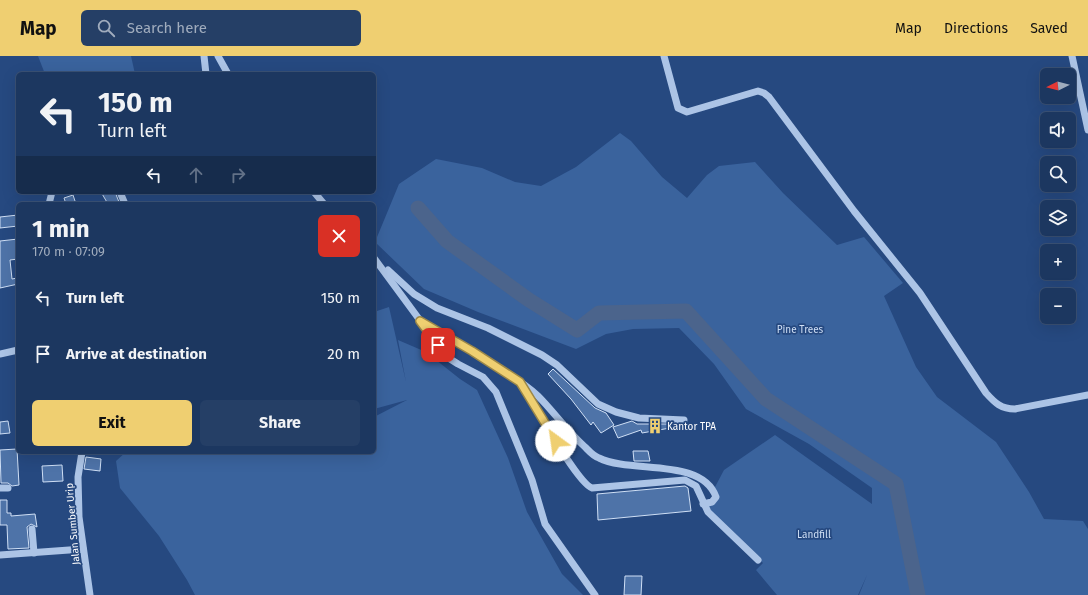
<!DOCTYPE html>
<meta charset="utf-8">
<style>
:root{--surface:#1c3760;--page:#253f66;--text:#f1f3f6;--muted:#a0acbd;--line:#3a5175;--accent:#efcf71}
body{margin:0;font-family:"Fira Sans",sans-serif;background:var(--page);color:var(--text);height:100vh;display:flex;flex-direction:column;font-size:15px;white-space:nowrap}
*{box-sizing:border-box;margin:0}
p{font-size:13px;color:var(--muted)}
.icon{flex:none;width:22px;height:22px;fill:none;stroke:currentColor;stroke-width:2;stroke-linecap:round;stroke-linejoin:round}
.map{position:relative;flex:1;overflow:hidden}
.side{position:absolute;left:16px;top:146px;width:360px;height:252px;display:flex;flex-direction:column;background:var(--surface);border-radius:6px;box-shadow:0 4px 16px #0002,0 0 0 1px var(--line)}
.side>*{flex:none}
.hud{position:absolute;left:16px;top:16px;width:360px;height:122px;border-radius:6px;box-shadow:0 4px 16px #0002,0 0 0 1px var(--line);background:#1c3760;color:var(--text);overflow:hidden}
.needle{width:26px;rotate:264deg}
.controls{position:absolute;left:1040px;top:12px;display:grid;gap:8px}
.controls a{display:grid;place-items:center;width:36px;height:36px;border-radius:6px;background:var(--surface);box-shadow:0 4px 16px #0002,0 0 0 1px var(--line);font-size:20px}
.pin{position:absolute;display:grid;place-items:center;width:34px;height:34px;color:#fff;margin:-17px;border-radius:8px;box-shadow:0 2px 6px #0006}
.me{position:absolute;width:44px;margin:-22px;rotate:329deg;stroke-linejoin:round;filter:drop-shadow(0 0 3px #0008)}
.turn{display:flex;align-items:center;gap:14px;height:84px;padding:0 16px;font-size:18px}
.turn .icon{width:52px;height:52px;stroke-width:2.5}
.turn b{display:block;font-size:28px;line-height:34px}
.lanes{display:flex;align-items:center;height:38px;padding:0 16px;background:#0003;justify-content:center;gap:20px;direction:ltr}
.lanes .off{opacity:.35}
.round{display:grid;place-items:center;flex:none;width:42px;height:42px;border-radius:6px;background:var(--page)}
.summary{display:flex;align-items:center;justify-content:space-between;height:68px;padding:0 16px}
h1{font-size:24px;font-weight:700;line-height:30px}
.primary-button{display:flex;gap:8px;margin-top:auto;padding:8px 16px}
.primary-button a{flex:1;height:46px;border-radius:6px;background:var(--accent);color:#111;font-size:16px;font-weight:700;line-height:46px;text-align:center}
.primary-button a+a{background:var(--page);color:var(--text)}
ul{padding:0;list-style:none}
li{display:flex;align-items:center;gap:12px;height:56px;padding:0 16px}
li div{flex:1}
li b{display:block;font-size:15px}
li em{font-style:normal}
header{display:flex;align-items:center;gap:24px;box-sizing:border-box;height:56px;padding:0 20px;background:var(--accent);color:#111}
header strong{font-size:19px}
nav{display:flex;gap:22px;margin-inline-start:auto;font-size:14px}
.search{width:280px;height:36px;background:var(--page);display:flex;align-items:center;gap:10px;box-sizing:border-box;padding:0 14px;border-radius:6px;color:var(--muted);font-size:15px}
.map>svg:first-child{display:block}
.green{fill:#3a639d}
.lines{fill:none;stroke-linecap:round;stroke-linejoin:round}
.river{stroke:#4b648c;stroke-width:15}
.building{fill:#4e73a8;stroke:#cfdff5}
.minor{stroke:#acc4e6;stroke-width:7}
.route-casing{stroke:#9b8749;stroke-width:10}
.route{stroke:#efcf71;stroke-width:7}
.labels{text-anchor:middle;stroke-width:3.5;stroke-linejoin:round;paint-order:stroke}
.park-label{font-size:10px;fill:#cfdff5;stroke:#264980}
.poi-label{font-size:10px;fill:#fff;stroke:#264980;text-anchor:start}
.street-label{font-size:10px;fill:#fff;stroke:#264980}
</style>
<header>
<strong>Map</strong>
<div class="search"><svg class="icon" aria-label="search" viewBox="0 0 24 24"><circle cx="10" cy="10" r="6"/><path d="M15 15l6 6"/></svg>Search here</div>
<nav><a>Map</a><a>Directions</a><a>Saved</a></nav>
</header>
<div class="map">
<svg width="1088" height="539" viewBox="0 0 1088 539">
<rect width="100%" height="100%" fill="#264980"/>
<g class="green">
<polygon points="38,0 131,0 135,18 45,18"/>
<polygon points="620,77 631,85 662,121 687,142 707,119 719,110 755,106 783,137 837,189 864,181 903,227 884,240 916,311 937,341 996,386 1029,436 1044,463 1083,465 1088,473 1088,539 859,539 867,519 858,539 777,539 756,514 763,507 709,456 704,448 712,447 714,433 724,414 775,379 872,448 872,432 809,388 746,353 714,308 679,272 633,273 606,278 576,293 478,256 424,233 375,186 399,128 436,103 482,112 515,126 541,130 576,111"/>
<polygon points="389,251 406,326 398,284 426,296 460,323 477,334 508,402 527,456 562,518 583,539 195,539 187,524 159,480 120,432 116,405 126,396 374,396 374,361 407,344 374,353 374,256"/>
</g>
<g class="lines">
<polyline class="river" points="418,152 447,185 529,244 577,274 599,257 686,255 766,343 896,428 918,539"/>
</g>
<g class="building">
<polygon points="101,136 115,136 119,146 116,148 108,148"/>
<polygon points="73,139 76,148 66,148 64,142"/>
<polygon points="18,159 18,170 0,172 0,161"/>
<polygon points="18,183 18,203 10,204 12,223 17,222 18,228 0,232 0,185"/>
<polygon points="553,313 595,352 606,357 614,369 601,377 593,366 591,369 571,343 548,318"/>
<polygon points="8,365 10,377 0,378 0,366"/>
<polygon points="632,365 637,368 669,368 670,372 642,377 641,374 618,382 613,371"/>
<polygon points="17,393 19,429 12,430 8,427 1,427 0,394"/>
<polygon points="633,395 648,395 650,405 634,405"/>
<polygon points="86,401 101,403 100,415 84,413"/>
<polygon points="62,409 63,425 43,426 42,410"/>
<polygon points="685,430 688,432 691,455 598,464 597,438"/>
<polygon points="0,444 7,444 7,457 11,457 11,460 35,458 37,471 31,468 27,471 29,492 8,493 7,469 0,469"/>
<polygon points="625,520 642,520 641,539 624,539"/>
</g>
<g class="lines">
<g class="minor">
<polyline points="204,0 206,18"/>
<polyline points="218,0 228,18"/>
<path d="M664 0 678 52 687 56 758 35 764 37 769 41 854 155 920 237 986 337C995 347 1001 353 1015 353L1088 339"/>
<polyline points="1072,0 1088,74"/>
<polyline points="120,136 125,148"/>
<polyline points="314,136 324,148"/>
<polyline points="49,148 52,136"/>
<polyline points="374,202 447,301 458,308 483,321 496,336 532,424 545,468 595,539"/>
<polyline points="388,214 414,238 437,252 488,272 542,299 557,309 598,348 616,356 639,362 684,364"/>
<path d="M423 267C450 282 477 298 503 315 515 322 528 330 538 340 554 356 567 375 585 391 589 395 593 400 599 402 631 418 702 401 716 441L712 446 703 448"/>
<polyline points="0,298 18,294"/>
<path d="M523 331C534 348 577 427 592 432L685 424 696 430 708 456 758 504"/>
<polyline points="82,396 78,421 79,461 90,539"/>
<polyline points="0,432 8,432"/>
<polyline points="32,473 34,497"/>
<polyline points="0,499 83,493"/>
</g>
</g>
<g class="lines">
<g class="route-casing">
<polyline id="route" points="438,289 420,265 472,295 520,326 556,385"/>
</g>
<use href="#route" class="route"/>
</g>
<defs>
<g id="building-bare" transform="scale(1.2)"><path d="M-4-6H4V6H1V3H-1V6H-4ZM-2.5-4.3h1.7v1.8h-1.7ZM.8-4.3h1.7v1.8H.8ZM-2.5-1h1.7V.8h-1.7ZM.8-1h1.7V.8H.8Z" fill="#efcf71" stroke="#264980" stroke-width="2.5" paint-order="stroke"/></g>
</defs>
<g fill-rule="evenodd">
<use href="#building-bare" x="655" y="370"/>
</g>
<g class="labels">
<g class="park-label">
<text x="800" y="277">Pine Trees</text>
<text x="814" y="482">Landfill</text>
</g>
<g class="poi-label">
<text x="667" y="374">Kantor TPA</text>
</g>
<g class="street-label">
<text transform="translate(72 468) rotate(-95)" y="4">Jalan Sumber Urip</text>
</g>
</g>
</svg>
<div class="controls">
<a><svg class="needle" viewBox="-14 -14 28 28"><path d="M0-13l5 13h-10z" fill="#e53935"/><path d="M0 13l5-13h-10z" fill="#a0acbd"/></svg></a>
<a><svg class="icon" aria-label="sound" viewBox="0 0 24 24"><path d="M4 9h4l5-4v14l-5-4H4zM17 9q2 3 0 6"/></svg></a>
<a><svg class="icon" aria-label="search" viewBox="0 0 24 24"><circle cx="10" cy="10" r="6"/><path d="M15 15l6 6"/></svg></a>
<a><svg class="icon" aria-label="layers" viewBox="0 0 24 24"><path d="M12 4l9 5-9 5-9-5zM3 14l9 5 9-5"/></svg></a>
<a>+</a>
<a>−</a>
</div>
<div class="pin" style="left:438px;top:289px;background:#d93025"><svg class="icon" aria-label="arrive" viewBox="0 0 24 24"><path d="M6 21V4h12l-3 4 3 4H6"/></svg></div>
<svg class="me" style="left:556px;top:385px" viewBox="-20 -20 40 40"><circle r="19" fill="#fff"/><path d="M0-13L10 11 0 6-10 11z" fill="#efcf71"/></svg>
<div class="hud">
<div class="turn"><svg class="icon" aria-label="left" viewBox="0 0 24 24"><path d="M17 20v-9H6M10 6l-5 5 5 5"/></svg><div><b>150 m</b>Turn left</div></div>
<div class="lanes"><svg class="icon" aria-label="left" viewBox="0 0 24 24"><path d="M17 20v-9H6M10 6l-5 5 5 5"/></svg><svg class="icon off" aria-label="ahead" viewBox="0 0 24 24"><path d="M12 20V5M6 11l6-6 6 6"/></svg><svg class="icon off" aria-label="right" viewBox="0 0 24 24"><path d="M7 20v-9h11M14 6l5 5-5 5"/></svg></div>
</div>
<section class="side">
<div class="summary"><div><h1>1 min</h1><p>170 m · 07:09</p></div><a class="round" style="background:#d93025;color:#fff"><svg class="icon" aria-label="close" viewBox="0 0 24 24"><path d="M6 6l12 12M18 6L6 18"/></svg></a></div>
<ul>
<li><svg class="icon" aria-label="left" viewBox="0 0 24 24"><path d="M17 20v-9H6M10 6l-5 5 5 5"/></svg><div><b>Turn left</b></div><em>150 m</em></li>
<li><svg class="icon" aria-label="arrive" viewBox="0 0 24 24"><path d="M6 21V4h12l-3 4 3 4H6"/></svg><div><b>Arrive at destination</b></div><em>20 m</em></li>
</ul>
<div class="primary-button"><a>Exit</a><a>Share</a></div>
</section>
</div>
